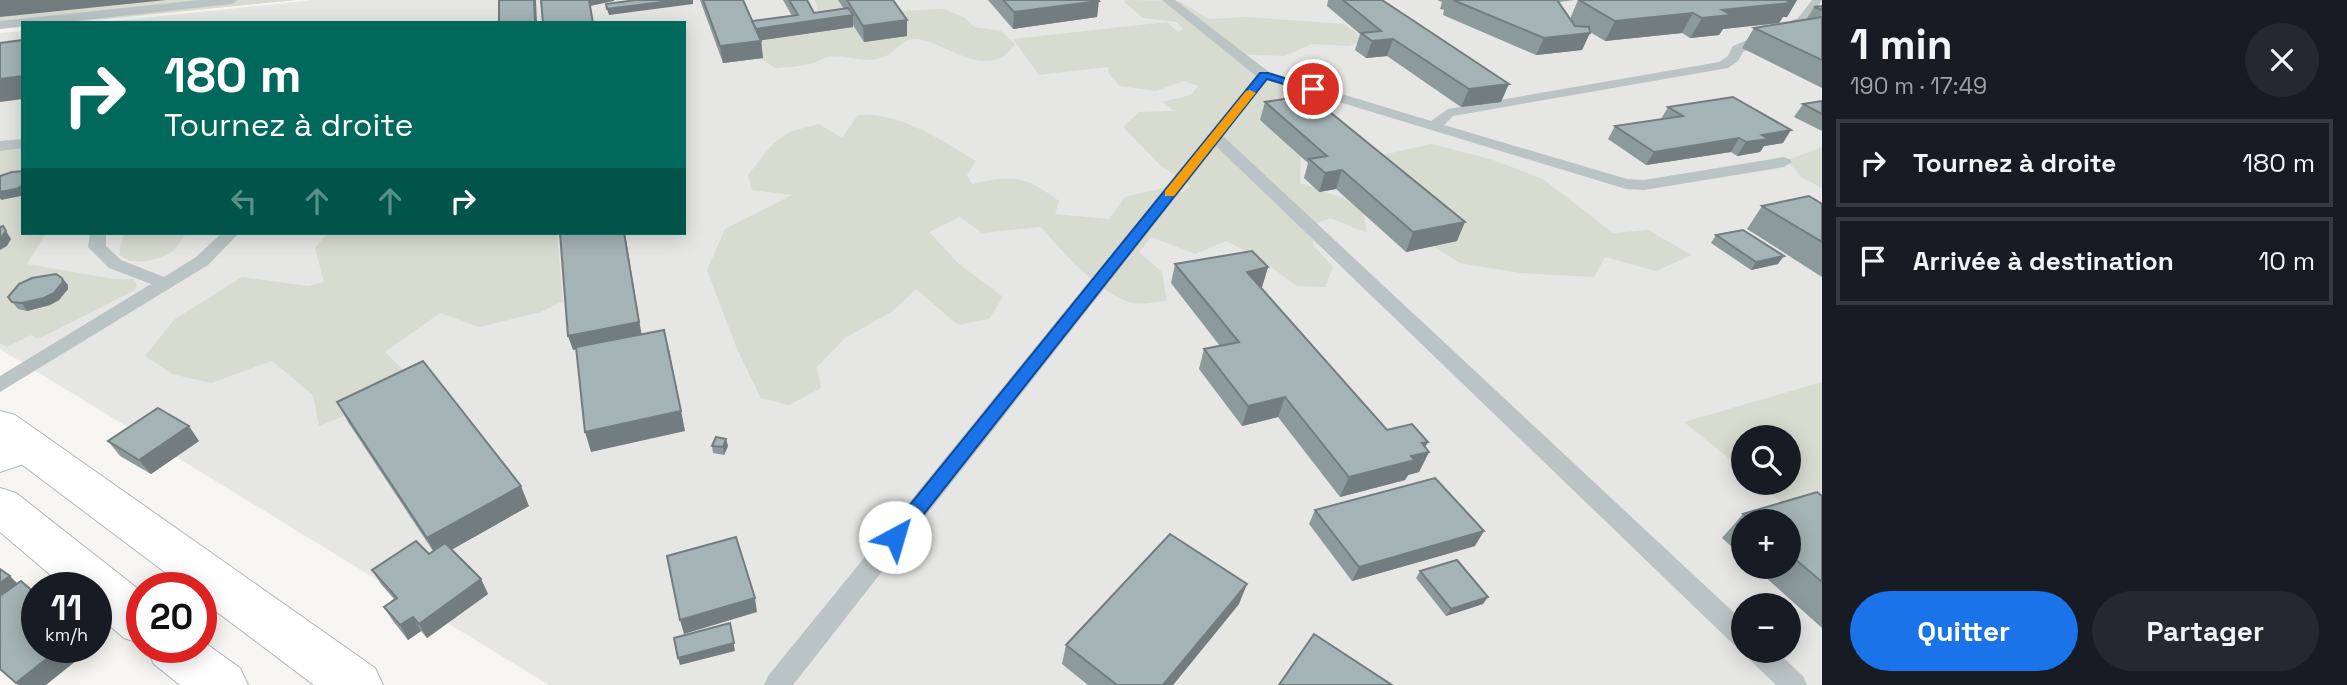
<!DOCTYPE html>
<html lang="fr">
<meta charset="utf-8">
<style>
:root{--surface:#171b24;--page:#242831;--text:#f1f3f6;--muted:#9ea1a6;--line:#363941;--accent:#1a73e8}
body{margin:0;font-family:"Space Grotesk",sans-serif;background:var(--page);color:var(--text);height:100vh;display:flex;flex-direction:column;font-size:26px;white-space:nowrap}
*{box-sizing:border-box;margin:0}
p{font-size:23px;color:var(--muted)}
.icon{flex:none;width:38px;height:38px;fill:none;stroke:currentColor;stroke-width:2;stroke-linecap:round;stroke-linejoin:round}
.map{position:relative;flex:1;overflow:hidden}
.panel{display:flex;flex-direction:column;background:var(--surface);width:525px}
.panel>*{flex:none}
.guide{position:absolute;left:21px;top:21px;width:665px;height:214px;border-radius:0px;box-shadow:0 4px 18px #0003;background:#00695c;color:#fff;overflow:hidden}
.fabs{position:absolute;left:1731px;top:425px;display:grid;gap:14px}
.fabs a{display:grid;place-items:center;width:70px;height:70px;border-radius:50%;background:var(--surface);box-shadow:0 4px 18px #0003;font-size:35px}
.speed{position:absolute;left:21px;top:572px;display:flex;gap:14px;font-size:35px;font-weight:700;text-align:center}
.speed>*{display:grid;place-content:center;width:91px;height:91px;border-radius:50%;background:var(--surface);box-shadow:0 4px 18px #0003;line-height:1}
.speed small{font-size:18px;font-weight:400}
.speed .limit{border:10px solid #d22;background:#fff;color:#111}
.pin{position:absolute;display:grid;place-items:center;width:60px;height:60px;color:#fff;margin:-30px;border:4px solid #fff;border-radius:50%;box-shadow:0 2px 7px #0007}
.me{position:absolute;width:77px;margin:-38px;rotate:39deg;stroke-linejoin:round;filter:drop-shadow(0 0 5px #0008)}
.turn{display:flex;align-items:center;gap:24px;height:147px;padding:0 28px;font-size:32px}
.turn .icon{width:91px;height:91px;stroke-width:2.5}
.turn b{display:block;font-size:49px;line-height:60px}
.lanes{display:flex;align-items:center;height:66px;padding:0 28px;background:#0003;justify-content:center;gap:35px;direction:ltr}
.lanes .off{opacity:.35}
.round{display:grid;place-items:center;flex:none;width:74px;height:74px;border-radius:37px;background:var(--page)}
.overview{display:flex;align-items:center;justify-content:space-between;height:119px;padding:0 28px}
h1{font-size:42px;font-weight:700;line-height:52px}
.button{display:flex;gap:14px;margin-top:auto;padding:14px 28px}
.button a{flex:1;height:80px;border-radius:42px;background:var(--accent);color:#fff;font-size:28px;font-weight:700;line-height:80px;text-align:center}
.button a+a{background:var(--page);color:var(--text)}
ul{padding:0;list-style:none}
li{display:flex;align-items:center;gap:21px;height:88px;margin:0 14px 10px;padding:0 14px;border:4px solid var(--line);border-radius:0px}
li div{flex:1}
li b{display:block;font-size:26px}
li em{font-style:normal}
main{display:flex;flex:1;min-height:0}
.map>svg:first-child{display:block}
.built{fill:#e6e6e5;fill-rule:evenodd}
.green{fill:#d7dbd0}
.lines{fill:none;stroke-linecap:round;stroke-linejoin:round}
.secondary-casing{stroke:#aeb8ba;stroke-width:2}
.primary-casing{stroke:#afb8ba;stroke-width:2}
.service{fill:#bbc4c5;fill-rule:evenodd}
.secondary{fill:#fff;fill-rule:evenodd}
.primary{fill:#fff;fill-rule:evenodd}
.wall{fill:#8d9a9c}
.shaded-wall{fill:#737d7f}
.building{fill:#a4b3b5;stroke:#737d7f;stroke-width:2}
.route{fill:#1a73e8;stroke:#114b97;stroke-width:2}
.slow{fill:#f59e0b}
</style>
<main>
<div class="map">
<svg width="1822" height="685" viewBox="0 0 1822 685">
<rect width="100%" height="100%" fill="#f6f5f1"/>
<path class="built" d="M313 0H1822V685H549L0 349V33L23 31V233H684V23H96ZM1743 438H1788V483H1743ZM1743 522H1788V567H1743ZM1743 606H1788V651H1743Z"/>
<g class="green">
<polygon points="0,0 297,0 64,23 23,23 23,27 0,29"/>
<path d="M815 0H843L897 11 944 9 965 18 974 27 1001 31 1015 44C990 83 949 44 918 39 903 37 897 51 886 56 865 66 844 53 828 57 823 58 818 62 813 63 801 67 787 67 775 68L747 50 777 33 820 17Z"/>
<path d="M1125 0 1179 1 1209 19 1247 17 1344 24 1365 40 1349 46 1312 44 1284 56 1232 54 1324 103 1301 145 1300 183 1362 205 1367 233 1330 218 1315 224 1313 245 1333 267 1325 287 1297 286 1256 256 1226 241 1195 254 1151 237 1139 252 1162 272 1167 301C1158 301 1144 305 1134 303 1100 296 1063 252 1041 227L982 233 960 217 929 232 959 264 1003 297 989 319 958 325 916 289 893 311 845 338 817 367 821 388 789 405 761 398 737 349 707 270 725 229 792 195 752 190 748 175C776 141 774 134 819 124L842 138 858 115C898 111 942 140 976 161L967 175 972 184C1013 174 1025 176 1059 201L1055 214 1109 219 1125 197 1163 188 1183 192 1190 186 1160 165 1123 127 1139 112 1174 111 1162 102 1191 95 1198 86 1184 81 1156 91 1120 86 1109 74 1108 67 1039 75 1013 39 1167 22 1178 32 1183 29 1177 22 1143 18 1124 2Z"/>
<polygon points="23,144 23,233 46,233 27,264 115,279 133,279 137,284 135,290 42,337 38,339 31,335 7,347 0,343 0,148"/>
<polygon points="1432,144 1493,160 1543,179 1613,233 1648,230 1692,255 1656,271 1605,257 1594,277 1521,273 1460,263 1402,227 1373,157"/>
<polygon points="1822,147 1822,188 1801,177 1787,160"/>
<path d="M124 233H186C182 238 178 247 173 251 159 261 131 267 119 254Z"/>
<polygon points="328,233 557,233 563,301 541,312 479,327 440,313 385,352 410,377 379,402 319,426 313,395 272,361 211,383 172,374 145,356 175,319 242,277 308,286 324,282 315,248"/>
<polygon points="1822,382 1822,535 1758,483 1788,483 1788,438 1743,438 1743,470 1684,422"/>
</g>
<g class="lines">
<g class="secondary-casing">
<polygon id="secondary" points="29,430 44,435 50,446 44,457 0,472 0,439"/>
</g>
<g class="primary-casing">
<g id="primary">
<polygon points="0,411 15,415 375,668 383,685 314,685 201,600 201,588 186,588 0,448"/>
<polygon points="0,488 16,493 142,592 142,644 124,638 96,614 96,588 66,588 0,532"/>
<polygon points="201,640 240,668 248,685 180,685 154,664 146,648 201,648"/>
</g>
</g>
<g class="service">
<polygon points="199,0 238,0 232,4 55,23 23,23 23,26 0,29 0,21"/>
<polygon points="1162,0 1175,0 1269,72 1431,121 1448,109 1719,62 1728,56 1733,46 1798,18 1812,0 1822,0 1806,24 1743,52 1738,61 1728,68 1453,116 1444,125 1627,179 1644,180 1784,157 1789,159 1792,162 1784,167 1644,190 1626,189 1267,80 1223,136 1743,621 1743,648 1734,645 1216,146 793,685 764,685 768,676 1256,76"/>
<polygon points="23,139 23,148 0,151 0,141"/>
<polygon points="90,233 106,233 106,246 121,260 164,277 196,257 222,233 239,233 208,265 0,392 0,376 151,284 109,268 88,247"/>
<polygon points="1745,651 1776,651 1803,676 1807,685 1776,685 1749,659"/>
</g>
<use href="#secondary" class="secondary"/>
<use href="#primary" class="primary"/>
</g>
<g class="wall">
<polygon points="696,0 743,0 752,21 792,16 783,0 807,0 814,13 844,9 838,0 893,0 907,36 864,42 853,25 853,27 761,40 763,58 723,63 700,0"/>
<polygon points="988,0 1098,0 1097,17 1013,29"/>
<polygon points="1328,0 1382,0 1501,102 1461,107 1387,56 1366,58 1355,50 1360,34 1327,6"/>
<polygon points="1437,0 1575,0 1558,2 1570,19 1578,0 1797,0 1787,17 1783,17 1779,23 1723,29 1719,35 1690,38 1682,33 1605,41 1590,32 1582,50 1536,55 1443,15 1444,10 1440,9 1442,2"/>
<polygon points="1822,6 1822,88 1742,48 1754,28 1806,20 1814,7"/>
<polygon points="1822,101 1822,131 1794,117 1803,104"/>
<polygon points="1265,102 1457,241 1406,252 1336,189 1319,192 1304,178 1308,163 1260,120"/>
<polygon points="1668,107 1783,143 1764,146 1760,152 1737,156 1731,152 1646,165 1608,139 1615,126 1661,119"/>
<polygon points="1822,204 1822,277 1747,229 1762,206"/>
<polygon points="1716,235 1778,264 1751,270 1711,243"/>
<polygon points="1175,264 1268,267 1262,287 1261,287 1387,430 1425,447 1429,452 1419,472 1408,475 1405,480 1340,497 1278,417 1242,426 1199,369 1204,349 1220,346 1171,283"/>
<polygon points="62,278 68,285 68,289 59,300 50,305 27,311 18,309 8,297"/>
<polygon points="337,402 529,506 451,550 481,579 488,594 427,638 421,631 408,640 393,621 384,607 394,599 381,584 372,570 429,554 433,551 348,422"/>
<polygon points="726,439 728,446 724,455 713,453 712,446"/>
<polygon points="108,441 199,441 151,474 120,456"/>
<polygon points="1822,496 1822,628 1754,567 1788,567 1788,522 1743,522 1743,557 1722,538 1743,514"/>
<polygon points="1315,510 1475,546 1352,581 1309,524"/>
<polygon points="1420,571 1483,604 1446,616 1416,578"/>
<polygon points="1239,604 1173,685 1088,685 1062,664 1066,645"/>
</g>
<g class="shaded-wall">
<polygon points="0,0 166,0 0,17"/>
<polygon points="534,0 536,0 537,23 535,23"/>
<polygon points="589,0 614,0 614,1 590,6 593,23"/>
<polygon points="678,0 693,0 693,4 609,15 607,9"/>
<polygon points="1782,0 1797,0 1787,17 1783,17 1779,23 1723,29 1719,35 1690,38 1702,18 1722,10"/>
<polygon points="1099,1 1097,17 1013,29 1014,12"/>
<polygon points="1693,13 1682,33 1605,41 1615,21"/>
<polygon points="853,15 853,27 757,41 755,29"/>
<polygon points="907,20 907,36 864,42 863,26"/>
<polygon points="1590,33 1582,50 1536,55 1544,38"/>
<polygon points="1393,39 1387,56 1366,58 1372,41"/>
<polygon points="761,41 763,58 723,63 720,46"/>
<polygon points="23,76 23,99 0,102 0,79"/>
<polygon points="1509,84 1501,102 1461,107 1469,89"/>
<polygon points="1791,130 1783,143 1764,146 1760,152 1737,156 1746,142 1762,135"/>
<polygon points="1739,138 1731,152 1646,165 1654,152"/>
<polygon points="1342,170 1336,189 1319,192 1325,173"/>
<polygon points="23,185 23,195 21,196 1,200 0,198 0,192"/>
<polygon points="1465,222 1457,241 1406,252 1413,232"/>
<polygon points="3,226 11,239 7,246 0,250 0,239"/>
<polygon points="624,233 625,233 642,337 573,350 568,336"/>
<polygon points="1784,256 1778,264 1751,270 1756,262"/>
<polygon points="1268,267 1262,287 1241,291 1247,272"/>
<polygon points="62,278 68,285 68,289 59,300 50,305 27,311 22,303"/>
<polygon points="669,349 685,431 591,452 585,432"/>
<polygon points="1285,397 1278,417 1242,426 1248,406"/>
<polygon points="189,426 199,441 151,474 139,460"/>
<polygon points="726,439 728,446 724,455 723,447"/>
<polygon points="1428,442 1422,453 1429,452 1419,472 1408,475 1405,480 1340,497 1349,477 1411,456 1422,443"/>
<polygon points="521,486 529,506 437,558 427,538"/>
<polygon points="1484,531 1475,546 1352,581 1359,567"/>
<polygon points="10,576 25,591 0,608 0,583"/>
<polygon points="481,579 488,594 427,638 419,624"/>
<polygon points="1247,584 1239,604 1173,685 1163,685"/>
<polygon points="1488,597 1483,604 1446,616 1451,609"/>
<polygon points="755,598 757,612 684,634 680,620"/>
<polygon points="413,617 421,631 408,640 400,625"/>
<polygon points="730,623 735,651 680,665 678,658"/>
<polygon points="60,648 92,648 46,685 18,685 16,683"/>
</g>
<g class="building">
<polygon points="499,0 534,0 535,23 499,23"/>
<polygon points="541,0 589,0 593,23 543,23"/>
<polygon points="636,0 678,0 607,9 606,4"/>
<polygon points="703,0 743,0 761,41 720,46"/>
<polygon points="789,0 807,0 814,13 848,8 853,15 756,29 752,21 798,15"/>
<polygon points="847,0 893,0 907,20 863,26"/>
<polygon points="1003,0 1098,0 1099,1 1014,12"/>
<polygon points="1343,0 1382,0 1509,84 1469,89 1393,39 1372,41 1361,33 1381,31"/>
<polygon points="1453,0 1557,0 1575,26 1589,27 1590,33 1544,38"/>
<polygon points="1579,0 1786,0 1791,3 1722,10 1731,15 1702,18 1693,13 1615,21"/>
<polygon points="1822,6 1822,10 1814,7"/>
<polygon points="1822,17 1822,60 1754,28"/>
<polygon points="23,40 23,76 0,79 0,43"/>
<polygon points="1309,95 1465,222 1413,232 1342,170 1325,173 1309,159 1327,156 1265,102"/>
<polygon points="1733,97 1791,130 1762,135 1769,139 1746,142 1739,138 1654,152 1615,126 1683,116 1668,107"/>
<polygon points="1822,101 1822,114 1803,104"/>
<polygon points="23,171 23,185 16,189 0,192 0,176 12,172"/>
<polygon points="1809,196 1822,204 1822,242 1762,206"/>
<polygon points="3,226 6,231 0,239 0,227"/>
<polygon points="1743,230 1784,256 1756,262 1716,235"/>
<polygon points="560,233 624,233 639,322 568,336"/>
<polygon points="1252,251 1268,267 1247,272 1387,430 1412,424 1428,442 1422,443 1429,452 1411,456 1415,460 1349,477 1285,397 1248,406 1204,349 1239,342 1175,264"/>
<polygon points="56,274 62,278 63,282 54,293 44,298 22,303 12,302 8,297 19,284 32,278"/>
<polygon points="664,330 681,411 585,432 576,347"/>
<polygon points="423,361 521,486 427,538 337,402"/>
<polygon points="158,408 189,426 139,460 108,441"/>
<polygon points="716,437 726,439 723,447 712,446"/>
<polygon points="1435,478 1484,531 1359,567 1315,510"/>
<polygon points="1817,492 1822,496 1822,582 1788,553 1788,522 1752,522 1743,514"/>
<polygon points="1170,534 1247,584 1163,685 1117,685 1066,645"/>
<polygon points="736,537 755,598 680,620 667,556"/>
<polygon points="416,541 429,554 445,543 481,579 419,624 413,617 400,625 384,607 397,598 372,570"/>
<polygon points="1457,560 1488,597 1451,609 1420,571"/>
<polygon points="0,569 10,576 0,583"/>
<polygon points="21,581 37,595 37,648 60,648 16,683 0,669 0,596"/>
<polygon points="730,623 734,643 678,658 674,638"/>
<polygon points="1314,634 1392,685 1279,685"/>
</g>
<polygon class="route" points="1260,73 1268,73 1319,89 1313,93 1267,79 901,543 895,545 888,543 885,537 888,532"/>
<polygon class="slow" points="1250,90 1256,93 1254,95 1174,196 1165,196 1165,191 1246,91"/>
</svg>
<div class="fabs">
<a><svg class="icon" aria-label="search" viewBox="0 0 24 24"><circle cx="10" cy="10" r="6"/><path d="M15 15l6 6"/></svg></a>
<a>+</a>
<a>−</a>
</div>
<div class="speed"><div>11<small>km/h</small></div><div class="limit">20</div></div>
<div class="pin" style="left:1313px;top:89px;background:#d93025"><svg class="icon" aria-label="arrive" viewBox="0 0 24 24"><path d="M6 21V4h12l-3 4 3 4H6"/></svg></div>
<svg class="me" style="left:895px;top:537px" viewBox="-20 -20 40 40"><circle r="19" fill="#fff"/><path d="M0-13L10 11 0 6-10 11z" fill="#1a73e8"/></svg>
<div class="guide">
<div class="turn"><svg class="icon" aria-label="right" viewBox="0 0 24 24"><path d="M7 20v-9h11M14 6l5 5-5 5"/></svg><div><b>180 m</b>Tournez à droite</div></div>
<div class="lanes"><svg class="icon off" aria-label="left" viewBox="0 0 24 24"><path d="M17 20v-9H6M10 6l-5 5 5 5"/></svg><svg class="icon off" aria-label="ahead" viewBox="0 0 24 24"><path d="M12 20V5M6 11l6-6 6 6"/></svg><svg class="icon off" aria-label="ahead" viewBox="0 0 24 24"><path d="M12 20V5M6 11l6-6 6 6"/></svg><svg class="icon" aria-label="right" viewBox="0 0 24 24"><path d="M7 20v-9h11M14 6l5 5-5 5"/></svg></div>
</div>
</div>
<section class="panel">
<div class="overview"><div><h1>1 min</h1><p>190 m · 17:49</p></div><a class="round"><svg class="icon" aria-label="close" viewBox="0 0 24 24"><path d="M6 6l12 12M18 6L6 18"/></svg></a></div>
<ul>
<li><svg class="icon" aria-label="right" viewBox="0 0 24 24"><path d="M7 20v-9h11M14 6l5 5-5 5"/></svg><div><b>Tournez à droite</b></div><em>180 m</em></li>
<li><svg class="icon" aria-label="arrive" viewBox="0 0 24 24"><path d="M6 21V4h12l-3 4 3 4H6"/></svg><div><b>Arrivée à destination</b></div><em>10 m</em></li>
</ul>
<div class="button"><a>Quitter</a><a>Partager</a></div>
</section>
</main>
